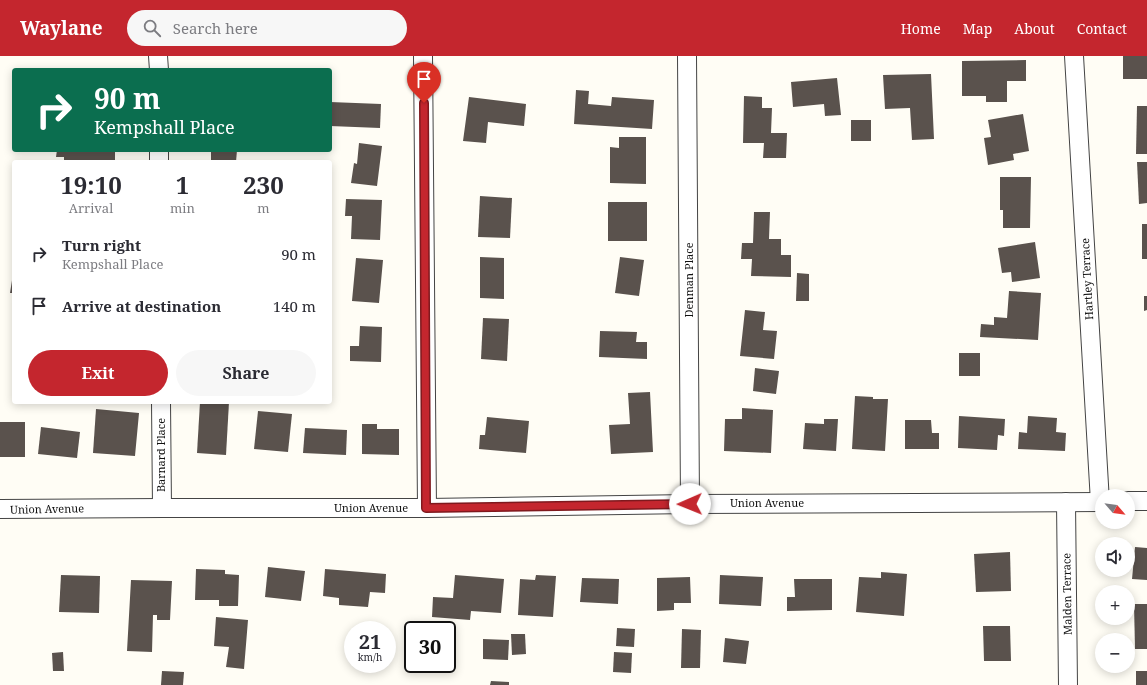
<!DOCTYPE html>
<meta charset="utf-8">
<style>
:root{--surface:#fff;--page:#f7f7f7;--text:#2b2b33;--muted:#7c7c81;--accent:#c4262e}
body{margin:0;font-family:"Noto Serif",serif;background:var(--page);color:var(--text);height:100vh;display:flex;flex-direction:column;font-size:15px;white-space:nowrap}
*{box-sizing:border-box;margin:0}
p{font-size:13px;color:var(--muted)}
.icon{flex:none;width:22px;height:22px;fill:none;stroke:currentColor;stroke-width:2;stroke-linecap:round;stroke-linejoin:round}
.map{position:relative;flex:1;overflow:hidden}
.side{position:absolute;left:12px;top:104px;width:320px;height:244px;display:flex;flex-direction:column;background:var(--surface);border-radius:4px;box-shadow:0 2px 10px #0003}
.side>*{flex:none}
.guide{position:absolute;left:12px;top:12px;width:320px;height:84px;border-radius:4px;box-shadow:0 2px 10px #0003;background:#0b6e4f;color:#fff;overflow:hidden}
.needle{width:26px;rotate:118deg}
.fabs{position:absolute;left:1095px;top:433px;display:grid;gap:8px}
.fabs a{display:grid;place-items:center;width:40px;height:40px;border-radius:50%;background:var(--surface);box-shadow:0 2px 10px #0003;font-size:20px}
.speed{position:absolute;left:344px;top:565px;display:flex;gap:8px;font-size:20px;font-weight:700;text-align:center}
.speed>*{display:grid;place-content:center;width:52px;height:52px;border-radius:50%;background:var(--surface);box-shadow:0 2px 10px #0003;line-height:1}
.speed small{font-size:10px;font-weight:400}
.speed .limit{border:2px solid #111;border-radius:6px;background:#fff;color:#111}
.pin{position:absolute;display:grid;place-items:center;width:34px;height:34px;color:#fff;margin:-41px -17px;border-radius:50% 50% 50% 0;rotate:-45deg;box-shadow:0 0 4px #0007}
.pin .icon{rotate:45deg}
.me{position:absolute;width:44px;margin:-22px;rotate:269deg;stroke-linejoin:round;filter:drop-shadow(0 0 3px #0008)}
.turn{display:flex;align-items:center;gap:14px;height:84px;padding:0 16px;font-size:18px}
.turn .icon{width:52px;height:52px;stroke-width:2.5}
.turn b{display:block;font-size:28px;line-height:34px}
.eta{display:flex;justify-content:space-evenly;align-items:center;height:68px;text-align:center}
.eta b{font-size:24px;font-weight:700;line-height:28px}
.cta{display:flex;gap:8px;margin-top:auto;padding:8px 16px}
.cta a{flex:1;height:46px;border-radius:24px;background:var(--accent);color:#fff;font-size:16px;font-weight:700;line-height:46px;text-align:center}
.cta a+a{background:var(--page);color:var(--text)}
ul{padding:0;list-style:none}
li{display:flex;align-items:center;gap:12px;height:52px;padding:0 16px}
li div{flex:1}
li b{display:block;font-size:15px}
li em{font-style:normal}
header{display:flex;align-items:center;gap:24px;box-sizing:border-box;height:56px;padding:0 20px;background:var(--accent);color:#fff}
header strong{font-size:19px}
nav{display:flex;gap:22px;margin-inline-start:auto;font-size:14px}
.search{width:280px;height:36px;background:var(--page);display:flex;align-items:center;gap:10px;box-sizing:border-box;padding:0 14px;border-radius:22px;color:var(--muted);font-size:15px}
.map>svg:first-child{display:block}
.building{fill:#5a524d}
.lines{fill:none;stroke-linecap:round;stroke-linejoin:round}
.street-casing{stroke:#444;stroke-width:20}
.street{stroke:#fff;stroke-width:18}
.route-casing{stroke:#7f191e;stroke-width:10}
.route{stroke:#c4262e;stroke-width:7}
.labels{text-anchor:middle;stroke-width:4;stroke-linejoin:round;paint-order:stroke}
.street-label{font-size:11px;fill:#111;stroke:#fff}
</style>
<header>
<strong>Waylane</strong>
<div class="search"><svg class="icon" aria-label="search" viewBox="0 0 24 24"><circle cx="10" cy="10" r="6"/><path d="M15 15l6 6"/></svg>Search here</div>
<nav><a>Home</a><a>Map</a><a>About</a><a>Contact</a></nav>
</header>
<div class="map">
<svg width="1147" height="629" viewBox="0 0 1147 629">
<rect width="100%" height="100%" fill="#fffdf5"/>
<g class="building">
<rect x="1123" y="0" width="24" height="23"/>
<polygon points="1026,4 1026,25 1007,25 1007,46 986,46 986,40 962,40 962,5"/>
<polygon points="931,18 934,83 912,84 910,52 885,53 883,19"/>
<polygon points="837,22 841,59 825,60 824,48 793,51 791,26"/>
<polygon points="576,34 589,35 588,48 611,50 612,41 654,44 652,73 574,68"/>
<polygon points="744,40 762,41 762,52 772,52 771,77 787,77 786,102 763,102 764,87 743,87"/>
<polygon points="469,41 526,48 524,70 488,66 486,87 463,85"/>
<polygon points="330,46 381,48 380,72 330,70"/>
<polygon points="1137,50 1147,50 1147,98 1136,98"/>
<polygon points="1023,58 1029,95 1013,98 1014,104 988,109 984,82 991,81 988,64"/>
<rect x="851" y="64" width="20" height="21"/>
<polygon points="619,81 646,81 646,128 610,127 610,91 619,92"/>
<polygon points="359,87 382,90 377,130 351,127 354,107 357,108"/>
<polygon points="57,94 115,94 115,106 64,106 64,101 56,101"/>
<polygon points="211,94 237,94 236,106 211,106"/>
<polygon points="1137,106 1147,106 1147,147 1139,148"/>
<polygon points="1000,121 1031,121 1030,172 1003,172 1003,154 1000,154"/>
<polygon points="480,140 512,142 510,182 478,181"/>
<polygon points="346,143 382,144 380,184 351,183 352,160 345,160"/>
<rect x="608" y="146" width="39" height="39"/>
<polygon points="754,156 770,156 769,183 781,183 781,199 791,199 791,221 751,220 752,203 741,203 742,187 753,187"/>
<rect x="1142" y="168" width="5" height="35"/>
<polygon points="1035,186 1040,222 1012,226 1011,216 1002,217 998,192"/>
<polygon points="480,201 504,202 504,243 480,242"/>
<polygon points="620,201 644,204 639,240 615,237"/>
<polygon points="356,202 383,204 379,247 352,245"/>
<polygon points="797,217 809,218 809,245 796,245"/>
<polygon points="13,218 14,218 14,237 10,237"/>
<polygon points="1009,235 1041,237 1038,284 980,281 981,268 994,269 994,261 1007,262"/>
<polygon points="1144,240 1147,240 1147,254 1144,255"/>
<polygon points="745,254 765,256 763,274 777,275 774,303 740,300"/>
<polygon points="483,262 509,263 507,305 481,303"/>
<polygon points="360,270 382,271 381,306 350,305 350,290 359,290"/>
<polygon points="600,275 637,276 636,286 647,286 647,303 599,301"/>
<rect x="959" y="297" width="21" height="23"/>
<polygon points="755,312 779,315 776,338 753,335"/>
<polygon points="650,336 653,396 611,398 609,369 630,368 628,337"/>
<polygon points="855,340 873,341 873,343 888,343 885,395 852,393"/>
<polygon points="200,346 229,346 226,399 197,397"/>
<polygon points="742,352 773,354 771,397 724,395 725,363 742,363"/>
<polygon points="96,353 139,357 135,400 93,397"/>
<polygon points="258,355 292,358 288,396 254,393"/>
<polygon points="959,360 1005,363 1004,380 998,379 997,394 958,392"/>
<polygon points="1028,360 1057,362 1056,376 1066,377 1065,395 1018,393 1019,376 1027,377"/>
<polygon points="487,361 529,365 526,397 479,393 480,379 485,379"/>
<polygon points="824,363 838,363 836,395 803,393 805,367 824,368"/>
<polygon points="905,364 931,364 932,377 939,377 939,393 905,393"/>
<rect x="0" y="366" width="25" height="35"/>
<polygon points="362,368 377,368 377,373 399,373 399,399 362,398"/>
<polygon points="41,371 80,376 77,402 38,398"/>
<polygon points="305,372 347,374 346,399 303,397"/>
<polygon points="1135,491 1147,492 1147,524 1132,523"/>
<polygon points="1010,496 1011,535 976,536 974,498"/>
<polygon points="268,511 305,515 301,545 265,541"/>
<polygon points="196,513 225,514 225,518 239,519 238,550 219,550 219,544 195,544"/>
<polygon points="325,513 386,518 385,537 370,536 368,551 339,549 339,542 323,540"/>
<polygon points="881,516 907,518 904,560 856,556 859,521 881,522"/>
<polygon points="61,519 100,520 99,557 59,556"/>
<polygon points="455,519 504,523 501,557 471,555 470,564 432,561 433,541 453,542"/>
<polygon points="536,519 556,520 553,561 518,559 520,523 535,524"/>
<polygon points="720,519 763,521 761,550 719,548"/>
<polygon points="690,521 691,547 674,547 674,554 657,555 657,522"/>
<polygon points="582,522 619,523 618,548 580,546"/>
<polygon points="794,523 832,523 832,554 787,555 787,541 795,541"/>
<polygon points="131,524 172,525 170,564 157,564 157,559 153,559 152,596 127,595"/>
<polygon points="1134,548 1147,548 1147,593 1135,593"/>
<polygon points="216,561 248,564 244,613 226,611 229,591 214,590"/>
<polygon points="983,570 1010,570 1011,605 984,605"/>
<polygon points="617,572 635,573 634,591 616,590"/>
<polygon points="682,573 701,574 700,612 681,612"/>
<polygon points="511,578 525,578 526,598 512,599"/>
<polygon points="725,582 749,585 746,608 723,606"/>
<polygon points="483,583 509,584 508,604 483,603"/>
<polygon points="63,596 64,615 53,615 52,597"/>
<polygon points="614,596 632,597 631,617 613,616"/>
<polygon points="162,615 184,616 183,629 161,629"/>
<rect x="1136" y="615" width="11" height="14"/>
<polygon points="491,625 509,626 509,629 490,629"/>
</g>
<g class="lines">
<g class="street-casing">
<g id="street">
<polyline points="158,0 159,14"/>
<polyline points="423,0 427,452"/>
<polyline points="687,0 690,448"/>
<polyline points="1074,0 1100,446"/>
<polyline points="159,94 159,106"/>
<polyline points="161,346 162,452"/>
<polyline points="1128,445 1147,445"/>
<polyline points="1066,446 1068,629"/>
<polyline points="0,453 162,452 427,452 690,448 1102,446"/>
</g>
</g>
<use href="#street" class="street"/>
</g>
<g class="lines">
<g class="route-casing">
<polyline id="route" points="424,47 426,452 690,448"/>
</g>
<use href="#route" class="route"/>
</g>
<g class="labels">
<g class="street-label">
<text transform="translate(1087 223) rotate(-93)" y="4">Hartley Terrace</text>
<text transform="translate(689 224) rotate(-90)" y="4">Denman Place</text>
<text transform="translate(161 399) rotate(-90)" y="4">Barnard Place</text>
<text x="767" y="451">Union Avenue</text>
<text x="371" y="456">Union Avenue</text>
<text transform="translate(47 453) rotate(-1)" y="4">Union Avenue</text>
<text transform="translate(1067 538) rotate(-91)" y="4">Malden Terrace</text>
</g>
</g>
</svg>
<div class="fabs">
<a><svg class="needle" viewBox="-14 -14 28 28"><path d="M0-13l5 13h-10z" fill="#e53935"/><path d="M0 13l5-13h-10z" fill="#7c7c81"/></svg></a>
<a><svg class="icon" aria-label="sound" viewBox="0 0 24 24"><path d="M4 9h4l5-4v14l-5-4H4zM17 9q2 3 0 6"/></svg></a>
<a>+</a>
<a>−</a>
</div>
<div class="speed"><div>21<small>km/h</small></div><div class="limit">30</div></div>
<div class="pin" style="left:424px;top:47px;background:#d93025"><svg class="icon" aria-label="arrive" viewBox="0 0 24 24"><path d="M6 21V4h12l-3 4 3 4H6"/></svg></div>
<svg class="me" style="left:690px;top:448px" viewBox="-20 -20 40 40"><circle r="19" fill="#fff"/><path d="M0-13L10 11 0 6-10 11z" fill="#c4262e"/></svg>
<div class="guide">
<div class="turn"><svg class="icon" aria-label="right" viewBox="0 0 24 24"><path d="M7 20v-9h11M14 6l5 5-5 5"/></svg><div><b>90 m</b>Kempshall Place</div></div>
</div>
<section class="side">
<div class="eta">
<div><b>19:10</b><p>Arrival</p></div>
<div><b>1</b><p>min</p></div>
<div><b>230</b><p>m</p></div>
</div>
<ul>
<li><svg class="icon" aria-label="right" viewBox="0 0 24 24"><path d="M7 20v-9h11M14 6l5 5-5 5"/></svg><div><b>Turn right</b><p>Kempshall Place</p></div><em>90 m</em></li>
<li><svg class="icon" aria-label="arrive" viewBox="0 0 24 24"><path d="M6 21V4h12l-3 4 3 4H6"/></svg><div><b>Arrive at destination</b></div><em>140 m</em></li>
</ul>
<div class="cta"><a>Exit</a><a>Share</a></div>
</section>
</div>
